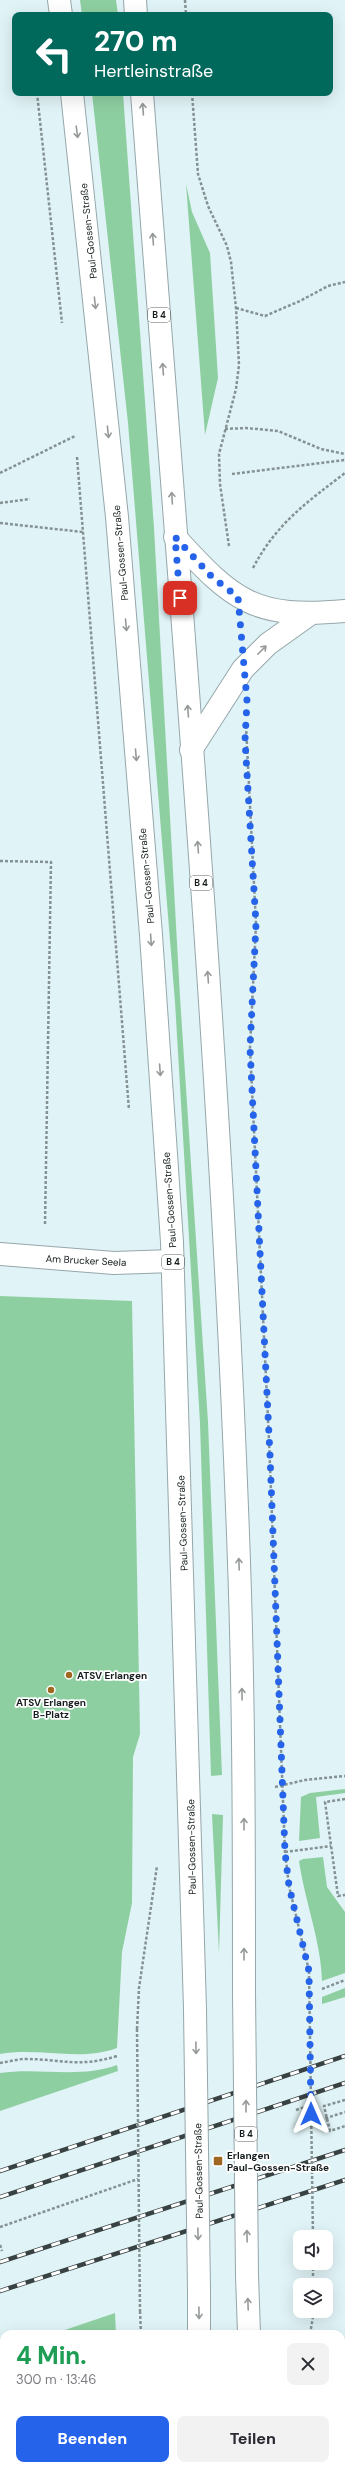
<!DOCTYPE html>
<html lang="de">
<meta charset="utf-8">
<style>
:root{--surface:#fff;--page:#f2f2f3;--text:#2b2b33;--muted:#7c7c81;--accent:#2563eb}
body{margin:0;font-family:"DM Sans",sans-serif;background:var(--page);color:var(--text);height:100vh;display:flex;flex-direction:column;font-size:15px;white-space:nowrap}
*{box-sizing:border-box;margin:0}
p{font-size:13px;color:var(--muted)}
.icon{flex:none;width:22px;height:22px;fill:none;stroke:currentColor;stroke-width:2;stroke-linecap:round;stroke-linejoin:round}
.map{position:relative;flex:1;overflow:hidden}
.sheet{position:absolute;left:0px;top:2330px;width:345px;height:140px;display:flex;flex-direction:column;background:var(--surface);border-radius:12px 12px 0 0;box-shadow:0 4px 16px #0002}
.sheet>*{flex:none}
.top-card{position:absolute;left:12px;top:12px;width:321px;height:84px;border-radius:8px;box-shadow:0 4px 16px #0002;background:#00695c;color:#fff;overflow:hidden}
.buttons{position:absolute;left:293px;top:2230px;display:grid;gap:8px}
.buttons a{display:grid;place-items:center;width:40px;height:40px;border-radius:8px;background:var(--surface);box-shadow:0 4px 16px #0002;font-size:20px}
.pin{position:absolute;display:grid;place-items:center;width:34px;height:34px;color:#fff;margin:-17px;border-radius:8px;box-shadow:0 2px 6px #0006}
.me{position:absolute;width:44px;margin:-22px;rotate:0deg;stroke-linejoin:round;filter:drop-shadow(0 0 3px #0008)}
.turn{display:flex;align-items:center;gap:14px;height:84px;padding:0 16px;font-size:18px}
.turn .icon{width:52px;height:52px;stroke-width:2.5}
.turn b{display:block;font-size:28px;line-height:34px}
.round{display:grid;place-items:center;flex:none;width:42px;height:42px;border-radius:8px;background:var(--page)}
.summary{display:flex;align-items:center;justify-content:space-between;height:68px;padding:0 16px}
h1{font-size:24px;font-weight:800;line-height:30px;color:#1e9e55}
.button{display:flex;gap:8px;margin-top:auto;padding:8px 16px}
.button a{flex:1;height:46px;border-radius:8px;background:var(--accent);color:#fff;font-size:16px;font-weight:800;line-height:46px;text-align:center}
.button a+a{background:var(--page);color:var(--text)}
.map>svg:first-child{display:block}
.green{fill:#8ecfa1}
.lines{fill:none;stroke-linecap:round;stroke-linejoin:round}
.minor-casing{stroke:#95a7aa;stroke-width:24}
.major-casing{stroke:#95a7aa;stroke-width:24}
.path{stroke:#859294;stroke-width:2.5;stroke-dasharray:3 2;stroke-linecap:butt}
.minor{stroke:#fff;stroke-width:22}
.major{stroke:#fff;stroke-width:22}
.rail-casing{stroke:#394243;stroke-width:4.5}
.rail{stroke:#fff;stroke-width:3;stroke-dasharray:9;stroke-linecap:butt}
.major-bridge-casing{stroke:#95a7aa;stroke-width:24;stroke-linecap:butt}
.path-bridge{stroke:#859294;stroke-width:2.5;stroke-dasharray:3 2;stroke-linecap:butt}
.major-bridge{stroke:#fff;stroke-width:22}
.oneway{stroke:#96999a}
.route{stroke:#2563eb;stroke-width:7;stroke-dasharray:0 12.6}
.poi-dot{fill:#9e6822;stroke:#fff;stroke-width:1.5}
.labels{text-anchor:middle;stroke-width:3.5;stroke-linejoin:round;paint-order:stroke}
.shield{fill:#fff;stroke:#5c6162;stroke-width:1}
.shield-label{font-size:9px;font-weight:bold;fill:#161d1e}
.street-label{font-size:10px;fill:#161d1e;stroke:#fff}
.poi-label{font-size:10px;font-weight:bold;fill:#161d1e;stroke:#fff;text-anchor:start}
</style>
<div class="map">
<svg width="345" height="2470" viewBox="0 0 345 2470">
<rect width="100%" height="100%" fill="#e0f3f6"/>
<g class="green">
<polygon points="80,0 116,0 118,15 82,15"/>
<polygon points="92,93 123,93 154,528 180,997 208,1422 222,1775 211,1776 200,1423 175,1002 128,423"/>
<polygon points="186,184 192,212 210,253 218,378 205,435"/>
<path d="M0 1296 132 1301 140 1734 133 1757 132 1903 122 1952 117 2048C79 2062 39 2047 0 2054Z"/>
<polygon points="345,1789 345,1793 316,1797 320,1838 299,1841 301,1797 310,1793"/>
<polygon points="212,1814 223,1815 219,1953"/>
<path d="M323 1857 327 1887 345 1912V1973L322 1981C321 1941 305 1902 299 1861L303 1859Z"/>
<polygon points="345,1988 345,1997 322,2004 322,1997"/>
<path d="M117 2065 118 2071 0 2111V2073C39 2067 79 2079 117 2065Z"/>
<polygon points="115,2313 116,2334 53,2334"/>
<polygon points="4,2351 4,2466 44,2466 44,2470 0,2470 0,2352"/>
</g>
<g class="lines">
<g class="minor-casing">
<g id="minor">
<path d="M175 537C234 602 255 619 345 611"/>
<polyline points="191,750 243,669 268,644 310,614"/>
<polyline points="0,1254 114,1263 173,1261"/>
</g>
</g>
<g class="major-casing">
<g id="major">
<polyline points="59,0 61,15"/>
<polyline points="135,0 136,15"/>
<polyline points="72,93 117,517 151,935 172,1242 195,2009"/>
<path d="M142 93C179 582 222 1072 239 1562 244 1706 244 1849 244 1993"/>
<polyline points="247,2275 249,2334"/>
<polyline points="199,2291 199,2334"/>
<polyline points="200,2466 201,2470"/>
<polyline points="253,2466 253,2470"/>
</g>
</g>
<g class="path">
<polyline points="185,0 186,15"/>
<polyline points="37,93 62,323"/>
<polyline points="192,93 198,174 208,206 227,246 231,262 236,308 239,365 236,389 219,454 220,484 229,546"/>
<polyline points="236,308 265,316 300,301 328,286 345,282"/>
<polyline points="225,429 246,428 278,431 321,449 345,454"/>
<polyline points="77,457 129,1110"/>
<polyline points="0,473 75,436"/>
<polyline points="232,474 345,460"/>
<polyline points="0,503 30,499"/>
<polyline points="0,523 83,532"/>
<path d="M253 568C276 524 307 502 345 473"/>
<polyline points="246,726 256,924 250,1048 269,1440 285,1852 289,1886 309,1971"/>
<polyline points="0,861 51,862 45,1225"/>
<polyline points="275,1787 305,1780 345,1776"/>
<polyline points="345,1799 325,1802 338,1896 345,1895"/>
<polyline points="285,1852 331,1846"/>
<polyline points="322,1989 345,1980"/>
<polyline points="137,2029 139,1988 157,1866"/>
<path d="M0 2063C8 2062 17 2059 25 2059 61 2059 78 2068 117 2056"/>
<polyline points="345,2100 324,2106 330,2131 345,2126"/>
<polyline points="296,2110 311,2105"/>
<polyline points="311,2123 345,2112"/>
<polyline points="0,2227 138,2179"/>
<polyline points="0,2245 2,2251"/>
<polyline points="313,2263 313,2285"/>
<polyline points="140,2311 141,2334"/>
<polyline points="310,2334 314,2311"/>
<polyline points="289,2466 289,2470"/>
<polyline points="116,2470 129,2466"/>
</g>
<use href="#minor" class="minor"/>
<use href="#major" class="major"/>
<g class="rail-casing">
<g id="rail">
<polyline points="0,2171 345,2056"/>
<polyline points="0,2197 345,2083"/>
<polyline points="0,2262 345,2150"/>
<polyline points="0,2291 345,2180"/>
</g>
</g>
<use href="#rail" class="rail"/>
<g class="major-bridge-casing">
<g id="major-bridge">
<polyline points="244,1993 247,2275"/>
<polyline points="195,2009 199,2291"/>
</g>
</g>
<g class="path-bridge">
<polyline points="309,1971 313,2237"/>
<polyline points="137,2029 140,2311"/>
</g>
<use href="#major-bridge" class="major-bridge"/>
</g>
<defs><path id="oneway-shaft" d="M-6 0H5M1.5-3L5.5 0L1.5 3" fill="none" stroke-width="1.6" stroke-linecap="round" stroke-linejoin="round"/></defs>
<g class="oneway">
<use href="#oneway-shaft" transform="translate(143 109) rotate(-94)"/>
<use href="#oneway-shaft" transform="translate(77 132) rotate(82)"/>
<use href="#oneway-shaft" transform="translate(153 239) rotate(-94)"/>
<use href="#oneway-shaft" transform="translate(95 303) rotate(84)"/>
<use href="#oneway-shaft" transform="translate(163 369) rotate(-94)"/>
<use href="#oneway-shaft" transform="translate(108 432) rotate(84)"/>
<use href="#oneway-shaft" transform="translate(172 498) rotate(-94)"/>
<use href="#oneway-shaft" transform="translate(126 625) rotate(85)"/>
<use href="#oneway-shaft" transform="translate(262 650) rotate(-45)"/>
<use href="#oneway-shaft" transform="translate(188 711) rotate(-94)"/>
<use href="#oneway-shaft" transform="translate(136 755) rotate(85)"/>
<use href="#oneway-shaft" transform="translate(198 847) rotate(-94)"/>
<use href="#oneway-shaft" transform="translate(151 940) rotate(86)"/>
<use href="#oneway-shaft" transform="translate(208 977) rotate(-94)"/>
<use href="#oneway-shaft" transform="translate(160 1070) rotate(86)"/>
<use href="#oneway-shaft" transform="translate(239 1564) rotate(-92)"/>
<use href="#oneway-shaft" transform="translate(242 1694) rotate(-91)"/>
<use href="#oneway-shaft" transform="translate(244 1824) rotate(-90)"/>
<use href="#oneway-shaft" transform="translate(244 1954) rotate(-90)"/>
<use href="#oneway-shaft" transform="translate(196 2048) rotate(89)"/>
<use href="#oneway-shaft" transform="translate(246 2106) rotate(-90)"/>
<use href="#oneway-shaft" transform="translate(198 2234) rotate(89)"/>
<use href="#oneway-shaft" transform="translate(247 2236) rotate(-91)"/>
<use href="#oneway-shaft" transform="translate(248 2304) rotate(-92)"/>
<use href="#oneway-shaft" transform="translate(199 2313) rotate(89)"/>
</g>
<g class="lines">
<polyline class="route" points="180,598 175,537 212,577 238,597 247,701 245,740 256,924 250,1048 270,1455 285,1852 289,1886 309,1971 311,2114"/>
</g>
<g class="poi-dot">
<circle cx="69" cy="1675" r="4"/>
<circle cx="51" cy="1690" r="4"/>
<rect x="213" y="2156" width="10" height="10" rx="2"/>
</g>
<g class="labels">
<g class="shield">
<rect x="148" y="308" width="22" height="14" rx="3"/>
<rect x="190" y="876" width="22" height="14" rx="3"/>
<rect x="162" y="1255" width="22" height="14" rx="3"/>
<rect x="235" y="2127" width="22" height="14" rx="3"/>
</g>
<g class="shield-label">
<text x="159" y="318">B 4</text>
<text x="201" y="886">B 4</text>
<text x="173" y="1265">B 4</text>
<text x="246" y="2137">B 4</text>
</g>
<g class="street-label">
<text transform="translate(88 231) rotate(-96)" y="4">Paul-Gossen-Straße</text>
<text transform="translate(120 553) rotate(-95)" y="4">Paul-Gossen-Straße</text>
<text transform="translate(146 876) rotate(-95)" y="4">Paul-Gossen-Straße</text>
<text transform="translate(169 1200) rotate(-94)" y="4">Paul-Gossen-Straße</text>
<text transform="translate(86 1260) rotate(3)" y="4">Am Brucker Seela</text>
<text transform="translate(182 1523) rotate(-92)" y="4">Paul-Gossen-Straße</text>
<text transform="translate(191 1847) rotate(-91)" y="4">Paul-Gossen-Straße</text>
<text transform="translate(198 2171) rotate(-91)" y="4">Paul-Gossen-Straße</text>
</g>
<g class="poi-label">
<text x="77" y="1679">ATSV Erlangen</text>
<text x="51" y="1706" text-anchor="middle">ATSV Erlangen<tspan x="51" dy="12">B-Platz</tspan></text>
<text x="227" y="2159">Erlangen<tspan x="227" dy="12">Paul-Gossen-Straße</tspan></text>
</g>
</g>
</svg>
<div class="buttons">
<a><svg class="icon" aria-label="sound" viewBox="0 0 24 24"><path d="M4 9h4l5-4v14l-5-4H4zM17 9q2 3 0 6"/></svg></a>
<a><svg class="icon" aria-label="layers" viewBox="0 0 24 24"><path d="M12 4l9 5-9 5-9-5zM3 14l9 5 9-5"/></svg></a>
</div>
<div class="pin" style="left:180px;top:598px;background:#d93025"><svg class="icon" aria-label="arrive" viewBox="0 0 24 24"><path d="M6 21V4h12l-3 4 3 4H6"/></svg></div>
<svg class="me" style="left:311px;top:2114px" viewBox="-20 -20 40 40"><path d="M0-17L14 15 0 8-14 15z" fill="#2563eb" stroke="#fff" stroke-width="4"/></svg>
<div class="top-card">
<div class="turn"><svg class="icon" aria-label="left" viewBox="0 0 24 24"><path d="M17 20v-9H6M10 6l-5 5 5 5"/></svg><div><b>270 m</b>Hertleinstraße</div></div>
</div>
<section class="sheet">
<div class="summary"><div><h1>4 Min.</h1><p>300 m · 13:46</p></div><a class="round"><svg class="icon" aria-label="close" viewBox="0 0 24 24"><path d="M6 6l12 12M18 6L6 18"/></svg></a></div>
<div class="button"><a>Beenden</a><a>Teilen</a></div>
</section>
</div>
